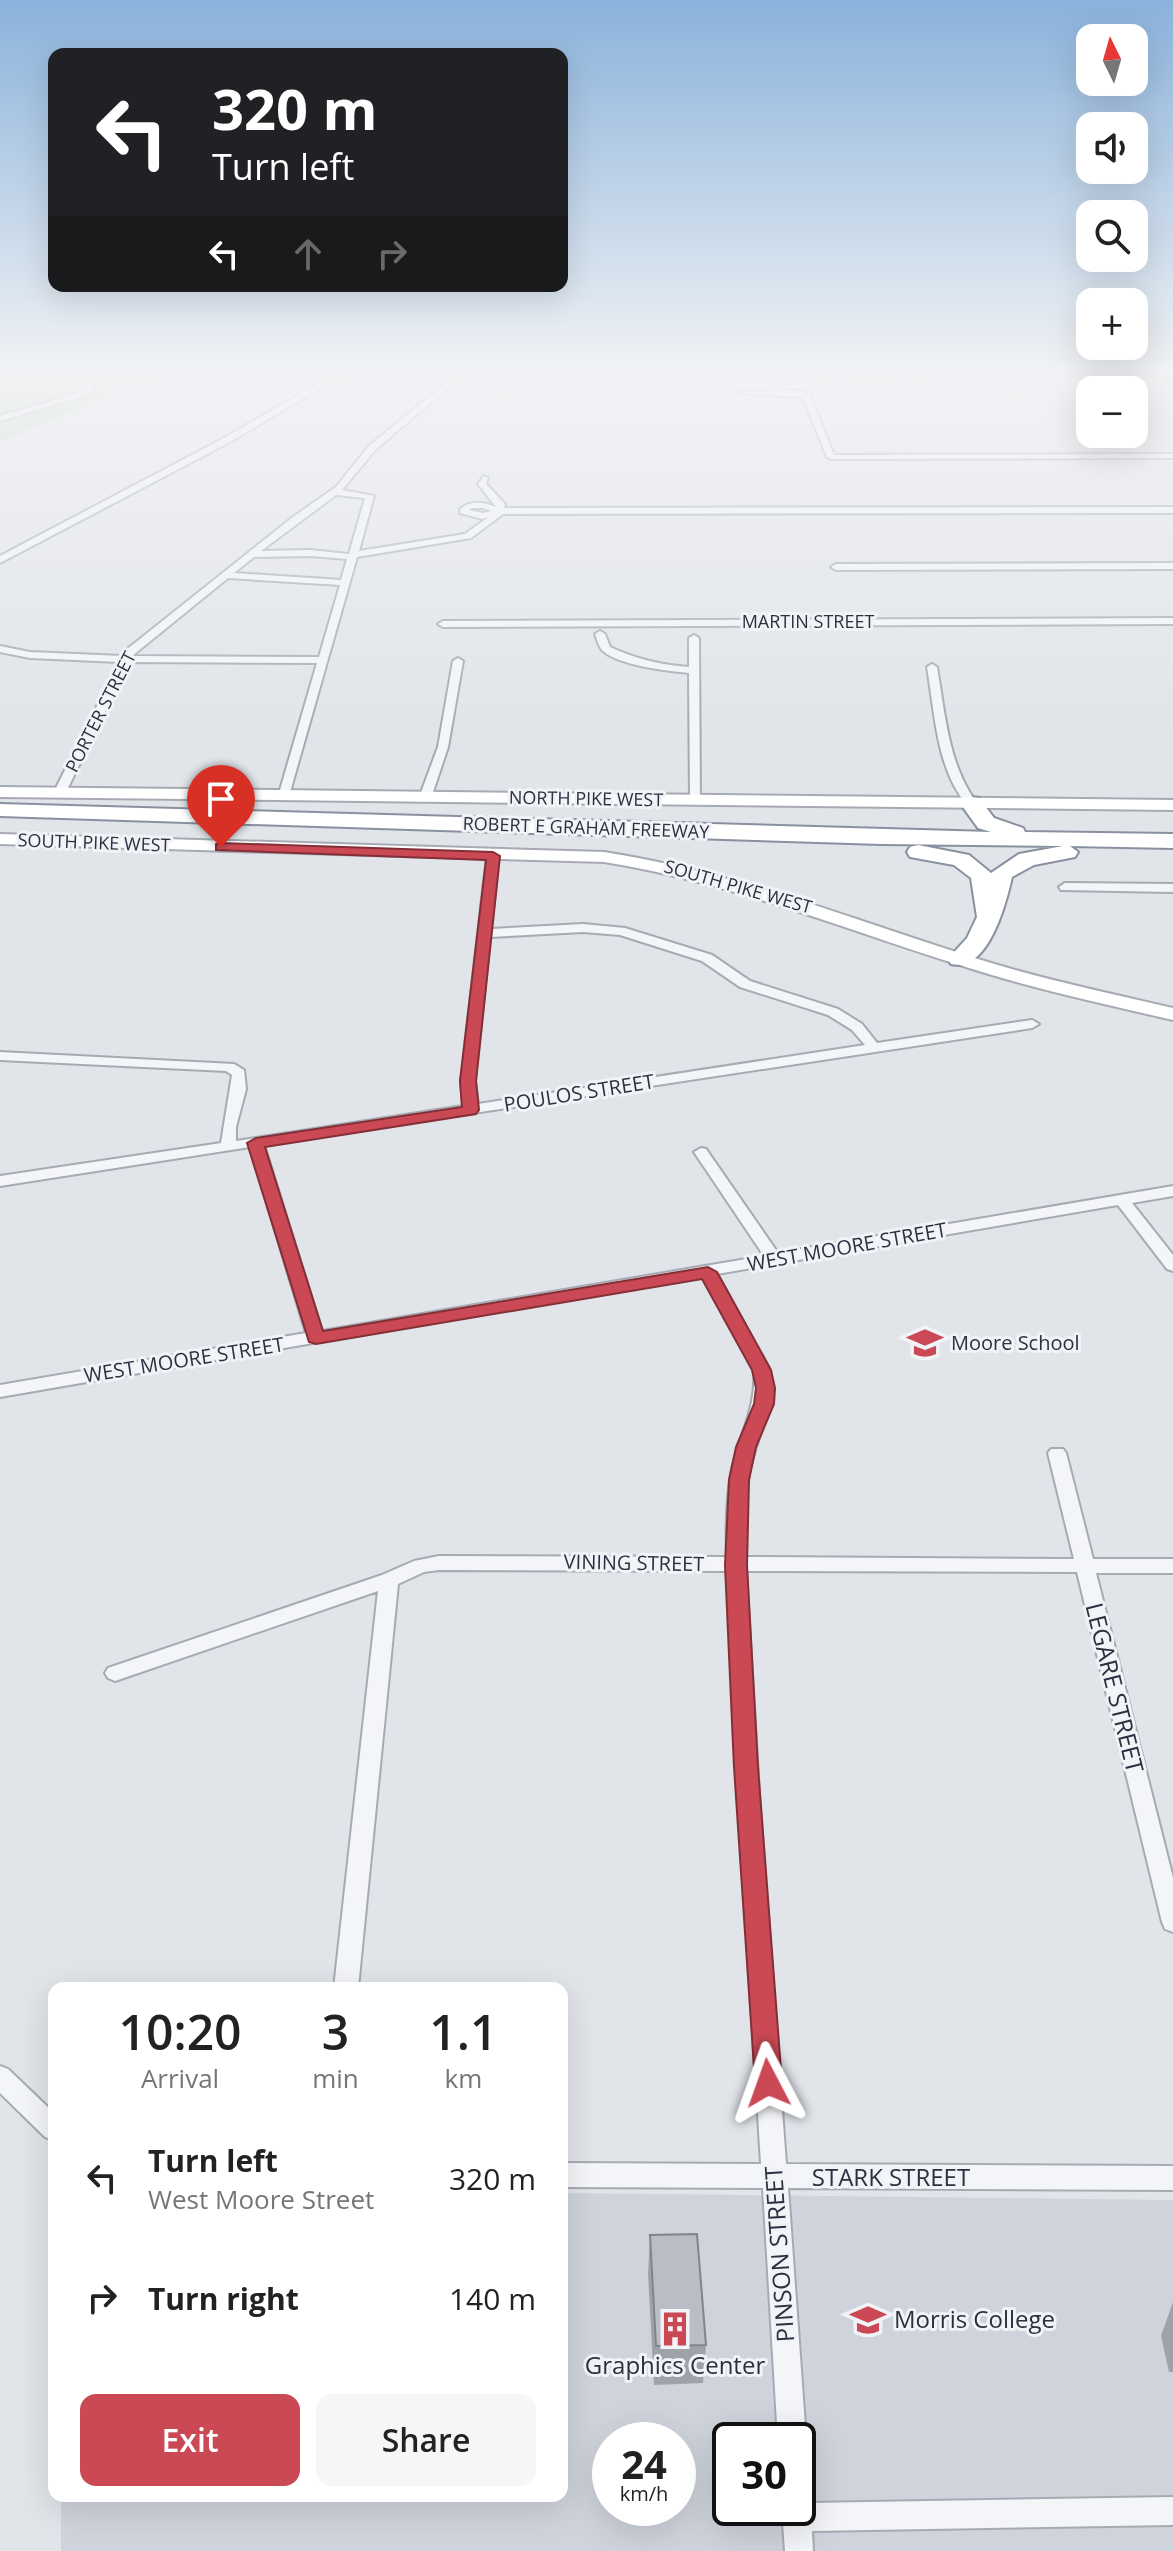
<!DOCTYPE html>
<meta charset="utf-8">
<style>
:root{--surface:#fff;--page:#f6f6f6;--text:#222;--muted:#767676;--accent:#cb4954}
body{margin:0;font-family:"Open Sans",sans-serif;background:var(--page);color:var(--text);height:100vh;display:flex;flex-direction:column;font-size:30px;white-space:nowrap}
*{box-sizing:border-box;margin:0}
p{font-size:26px;color:var(--muted)}
.icon{flex:none;width:44px;height:44px;fill:none;stroke:currentColor;stroke-width:2;stroke-linecap:round;stroke-linejoin:round}
.map{position:relative;flex:1;overflow:hidden}
.details{position:absolute;left:48px;top:1982px;width:520px;height:520px;display:flex;flex-direction:column;background:var(--surface);border-radius:16px;box-shadow:0 8px 32px #0002}
.details>*{flex:none}
.top-card{position:absolute;left:48px;top:48px;width:520px;height:244px;border-radius:16px;box-shadow:0 8px 32px #0002;background:#202124;color:#fff;overflow:hidden}
.needle{width:52px;rotate:355deg}
.buttons{position:absolute;left:1076px;top:24px;display:grid;gap:16px}
.buttons a{display:grid;place-items:center;width:72px;height:72px;border-radius:16px;background:var(--surface);box-shadow:0 8px 32px #0002;font-size:40px}
.speed{position:absolute;left:592px;top:2422px;display:flex;gap:16px;font-size:40px;font-weight:700;text-align:center}
.speed>*{display:grid;place-content:center;width:104px;height:104px;border-radius:50%;background:var(--surface);box-shadow:0 8px 32px #0002;line-height:1}
.speed small{font-size:20px;font-weight:400}
.speed .limit{border:4px solid #111;border-radius:12px;background:#fff;color:#111}
.pin{position:absolute;display:grid;place-items:center;width:68px;height:68px;color:#fff;margin:-82px -34px;border-radius:50% 50% 50% 0;rotate:-45deg;box-shadow:0 0 8px #0007}
.pin .icon{rotate:45deg}
.me{position:absolute;width:88px;margin:-44px;rotate:356deg;stroke-linejoin:round;filter:drop-shadow(0 0 6px #0008)}
.turn{display:flex;align-items:center;gap:28px;height:168px;padding:0 32px;font-size:36px}
.turn .icon{width:104px;height:104px;stroke-width:2.5}
.turn b{display:block;font-size:56px;line-height:68px}
.lanes{display:flex;align-items:center;height:76px;padding:0 32px;background:#0003;justify-content:center;gap:40px;direction:ltr}
.lanes .off{opacity:.35}
.eta{display:flex;justify-content:space-evenly;align-items:center;height:136px;text-align:center}
.eta b{font-size:48px;font-weight:600;line-height:56px}
.primary-button{display:flex;gap:16px;margin-top:auto;padding:16px 32px}
.primary-button a{flex:1;height:92px;border-radius:16px;background:var(--accent);color:#fff;font-size:32px;font-weight:600;line-height:92px;text-align:center}
.primary-button a+a{background:var(--page);color:var(--text)}
ul{padding:0;list-style:none}
li{display:flex;align-items:center;gap:24px;height:120px;padding:0 32px}
li div{flex:1}
li b{display:block;font-size:30px}
li em{font-style:normal}
.map>svg:first-child{display:block}
.built{fill:#cfd3db;fill-rule:evenodd}
.green{fill:#c5d3c2}
.lines{fill:none;stroke-linecap:round;stroke-linejoin:round}
.minor-casing{stroke:#a6abb3;stroke-width:4}
.secondary-casing{stroke:#a6abb3;stroke-width:4}
.primary-casing{stroke:#a1a7b5;stroke-width:4}
.motorway-casing{stroke:#8990a0;stroke-width:4}
.minor{fill:#f4f5f8;fill-rule:evenodd}
.secondary{fill:#fff;fill-rule:evenodd}
.primary{fill:#fff;fill-rule:evenodd}
.motorway{fill:#fff;fill-rule:evenodd}
.wall{fill:#9ea3aa}
.building{fill:#b8bdc6;stroke:#81848b;stroke-width:2}
.route{fill:#cb4954;stroke:#842f37;stroke-width:2}
.labels{text-anchor:middle;stroke-width:6;stroke-linejoin:round;paint-order:stroke}
.far-street-label{font-size:18px;fill:#2a3141;stroke:#f1f3f7}
.street-label{font-size:20px;fill:#2a3141;stroke:#f1f3f7}
.poi-label{font-size:20px;fill:#2a3141;stroke:#f1f3f7;text-anchor:start}
.near-street-label{font-size:24px;fill:#2a3141;stroke:#f1f3f7}
.near-poi-label{font-size:24px;fill:#2a3141;stroke:#f1f3f7;text-anchor:start}
</style>
<div class="map">
<svg width="1173" height="2551" viewBox="0 0 1173 2551">
<rect width="100%" height="100%" fill="#e1e4e9"/>
<path class="built" d="M562 2193 1173 2200V2551H61V2496H562ZM610 2440H678V2508H610ZM730 2440H798V2508H730Z"/>
<polygon class="green" points="0,372 164,372 0,442"/>
<g class="lines">
<g class="minor-casing">
<g id="minor">
<polygon points="91,372 98,372 93,389 84,396 0,421 0,416 6,414 79,393 86,389"/>
<polygon points="338,372 347,372 230,442 0,563 0,556 224,438"/>
<path d="M459 372H467L375 450 342 490 374 496 359 551 465 534 490 516 483 519 460 513V509C471 500 484 502 496 507L478 484 484 476 488 478 486 484 505 504 504 508 1173 507V513L503 514 471 538 357 557 288 799 278 797 317 663 129 662 65 794 55 796 53 794 119 662 30 658 0 652V646L30 652 122 656 126 650 293 517 336 487 369 446ZM336 495 365 498 349 554 310 550 261 551ZM471 508H483L491 511 483 513 469 510ZM310 556 347 559 341 580 234 573 254 557ZM228 578 340 585 319 657 132 656Z"/>
<polygon points="931,372 999,372 845,380 786,389 782,387 845,376"/>
<polygon points="787,390 809,393 834,455 1173,454 1173,458 831,459 827,457 803,397 734,393"/>
<polygon points="1173,563 1173,569 836,570 831,567 836,564"/>
<polygon points="1173,618 1173,624 443,627 438,624 443,621"/>
<path d="M600 631 605 634 610 647C636 659 661 665 689 667V638L694 635 699 638 700 802 690 800 689 673C668 671 620 666 603 651 599 648 597 639 595 634Z"/>
<polygon points="458,658 463,661 448,747 431,798 425,801 419,798 438,747 453,661"/>
<path d="M932 664 937 667C945 713 948 765 977 803L975 805H967C936 768 935 713 927 667Z"/>
<path d="M493 852 499 856 491 929 583 924 625 928 712 955 750 981 838 1009 862 1024 877 1043 1032 1020 1039 1024 1032 1028 264 1145 322 1331 764 1256 694 1152 701 1148 706 1149 778 1253 1173 1186V1196L1132 1203 1173 1255V1271L1167 1269 1118 1205 717 1274 770 1370C774 1406 758 1434 750 1469 744 1497 744 1528 745 1557L1074 1559 1048 1453 1051 1449H1063L1066 1453 1093 1559H1173V1573H1096L1173 1878V1932L1165 1929 1162 1922 1077 1572 746 1571 759 1793 786 2164 1173 2166V2190L788 2188 806 2440 802 2450 798 2451V2440H778L763 2188 562 2187V2163L761 2164 738 1793 727 1571 439 1570 424 1572 398 1584 358 1988H334L378 1591 115 1681 108 1678 105 1673 108 1668 382 1575 414 1561 439 1556 727 1557C726 1528 726 1497 732 1469 740 1434 757 1406 754 1370L702 1276 0 1397V1385L306 1333 250 1147 0 1186V1176L221 1143 232 1075 226 1071 0 1060V1052L234 1064 244 1070 246 1089 236 1127V1141L463 1106 461 1081 487 856ZM583 932 620 935 702 961 740 987 828 1015 852 1030 865 1045 478 1104 475 1081 490 937Z"/>
<polygon points="1065,883 1173,884 1173,892 1061,890 1059,887"/>
<polygon points="0,2066 8,2069 54,2113 54,2140 45,2137 0,2093"/>
<polygon points="798,2496 806,2499 807,2503 1173,2497 1173,2525 812,2531 813,2551 785,2551 782,2509 798,2508"/>
</g>
</g>
<g class="secondary-casing">
<g id="secondary">
<polygon points="0,787 1173,800 1173,810 0,797"/>
<path d="M0 834 604 852C734 872 854 920 978 959 1042 979 1108 993 1173 1008V1020C1104 1004 1034 989 966 967 846 930 730 882 604 862L0 844Z"/>
</g>
</g>
<g class="primary-casing">
<polygon id="primary" points="1164,372 1173,372 1173,380 1169,379"/>
</g>
<g class="motorway-casing">
<path id="motorway" d="M971 797 979 798 994 818 1023 828 1025 832 1173 834V848L1070 846 1078 852 1075 857 1034 865 1012 877C1006 904 988 973 951 964L948 959 967 938 977 917 971 878 954 865 910 857 907 852 910 847 918 845 969 855 991 873 1019 854 1063 846 881 844 0 816V804L991 832 978 828 960 803Z"/>
</g>
<use href="#minor" class="minor"/>
<use href="#secondary" class="secondary"/>
<use href="#primary" class="primary"/>
<use href="#motorway" class="motorway"/>
</g>
<g class="wall">
<polygon points="650,2235 706,2345 703,2383 654,2385 648,2274"/>
<polygon points="1173,2302 1173,2372 1169,2372 1161,2336"/>
</g>
<polygon class="building" points="697,2234 706,2345 656,2346 650,2235"/>
<linearGradient id="sky" x2="0" y2="1"><stop stop-color="#8ab2db"/><stop offset="0.51" stop-color="#f2f3f5"/><stop offset="1" stop-color="#f2f3f5" stop-opacity="0"/></linearGradient>
<rect width="1173" height="730" fill="url(#sky)"/>
<polygon class="route" points="221,843 493,852 500,856 476,1081 479,1110 476,1114 265,1147 323,1331 708,1267 717,1272 771,1370 775,1388 774,1404 756,1447 749,1480 747,1565 758,1767 782,2083 778,2092 768,2096 759,2092 755,2083 734,1767 725,1565 729,1480 736,1447 754,1404 756,1388 752,1370 702,1279 316,1344 309,1342 247,1143 256,1138 462,1107 460,1081 486,860 216,850 216,844"/>
<defs>
<g id="school-bare" transform="scale(2.76)"><path d="M0-5L7-2L0 1L-7-2ZM-4 1L0 2.5L4 1V4Q0 6-4 4Z" fill="#cb4954" stroke="#f1f3f7" stroke-width="2.5" paint-order="stroke"/></g>
<g id="university-bare" transform="scale(2.76)"><path d="M0-5L7-2L0 1L-7-2ZM-4 1L0 2.5L4 1V4Q0 6-4 4Z" fill="#cb4954" stroke="#f1f3f7" stroke-width="2.5" paint-order="stroke"/></g>
<g id="building-bare" transform="scale(2.76)"><path d="M-4-6H4V6H1V3H-1V6H-4ZM-2.5-4.3h1.7v1.8h-1.7ZM.8-4.3h1.7v1.8H.8ZM-2.5-1h1.7V.8h-1.7ZM.8-1h1.7V.8H.8Z" fill="#cb4954" stroke="#f1f3f7" stroke-width="2.5" paint-order="stroke"/></g>
</defs>
<g fill-rule="evenodd">
<use href="#school-bare" x="925" y="1343"/>
<use href="#university-bare" x="868" y="2320"/>
<use href="#building-bare" x="675" y="2329"/>
</g>
<g class="labels">
<g class="far-street-label">
<text x="808" y="628">MARTIN STREET</text>
<text transform="translate(101 712) rotate(-63)" y="6">PORTER STREET</text>
<text transform="translate(586 799) rotate(1)" y="6">NORTH PIKE WEST</text>
<text transform="translate(586 828) rotate(2)" y="6">ROBERT E GRAHAM FREEWAY</text>
<text transform="translate(94 843) rotate(2)" y="6">SOUTH PIKE WEST</text>
<text transform="translate(738 887) rotate(16)" y="6">SOUTH PIKE WEST</text>
</g>
<g class="street-label">
<text transform="translate(579 1093) rotate(-9)" y="7">POULOS STREET</text>
<text transform="translate(847 1247) rotate(-10)" y="7">WEST MOORE STREET</text>
<text transform="translate(184 1360) rotate(-9)" y="7">WEST MOORE STREET</text>
<text transform="translate(634 1563) rotate(1)" y="7">VINING STREET</text>
</g>
<g class="poi-label">
<text x="951" y="1350">Moore School</text>
</g>
<g class="near-street-label">
<text transform="translate(1114 1688) rotate(76)" y="8">LEGARE STREET</text>
<text x="891" y="2186">STARK STREET</text>
<text transform="translate(780 2254) rotate(-94)" y="8">PINSON STREET</text>
</g>
<g class="near-poi-label">
<text x="894" y="2328">Morris College</text>
<text x="675" y="2374" text-anchor="middle">Graphics Center</text>
</g>
</g>
</svg>
<div class="buttons">
<a><svg class="needle" viewBox="-14 -14 28 28"><path d="M0-13l5 13h-10z" fill="#e53935"/><path d="M0 13l5-13h-10z" fill="#767676"/></svg></a>
<a><svg class="icon" aria-label="sound" viewBox="0 0 24 24"><path d="M4 9h4l5-4v14l-5-4H4zM17 9q2 3 0 6"/></svg></a>
<a><svg class="icon" aria-label="search" viewBox="0 0 24 24"><circle cx="10" cy="10" r="6"/><path d="M15 15l6 6"/></svg></a>
<a>+</a>
<a>−</a>
</div>
<div class="speed"><div>24<small>km/h</small></div><div class="limit">30</div></div>
<div class="pin" style="left:221px;top:847px;background:#d93025"><svg class="icon" aria-label="arrive" viewBox="0 0 24 24"><path d="M6 21V4h12l-3 4 3 4H6"/></svg></div>
<svg class="me" style="left:768px;top:2083px" viewBox="-20 -20 40 40"><path d="M0-17L14 15 0 8-14 15z" fill="#cb4954" stroke="#fff" stroke-width="4"/></svg>
<div class="top-card">
<div class="turn"><svg class="icon" aria-label="left" viewBox="0 0 24 24"><path d="M17 20v-9H6M10 6l-5 5 5 5"/></svg><div><b>320 m</b>Turn left</div></div>
<div class="lanes"><svg class="icon" aria-label="left" viewBox="0 0 24 24"><path d="M17 20v-9H6M10 6l-5 5 5 5"/></svg><svg class="icon off" aria-label="ahead" viewBox="0 0 24 24"><path d="M12 20V5M6 11l6-6 6 6"/></svg><svg class="icon off" aria-label="right" viewBox="0 0 24 24"><path d="M7 20v-9h11M14 6l5 5-5 5"/></svg></div>
</div>
<section class="details">
<div class="eta">
<div><b>10:20</b><p>Arrival</p></div>
<div><b>3</b><p>min</p></div>
<div><b>1.1</b><p>km</p></div>
</div>
<ul>
<li><svg class="icon" aria-label="left" viewBox="0 0 24 24"><path d="M17 20v-9H6M10 6l-5 5 5 5"/></svg><div><b>Turn left</b><p>West Moore Street</p></div><em>320 m</em></li>
<li><svg class="icon" aria-label="right" viewBox="0 0 24 24"><path d="M7 20v-9h11M14 6l5 5-5 5"/></svg><div><b>Turn right</b></div><em>140 m</em></li>
</ul>
<div class="primary-button"><a>Exit</a><a>Share</a></div>
</section>
</div>
